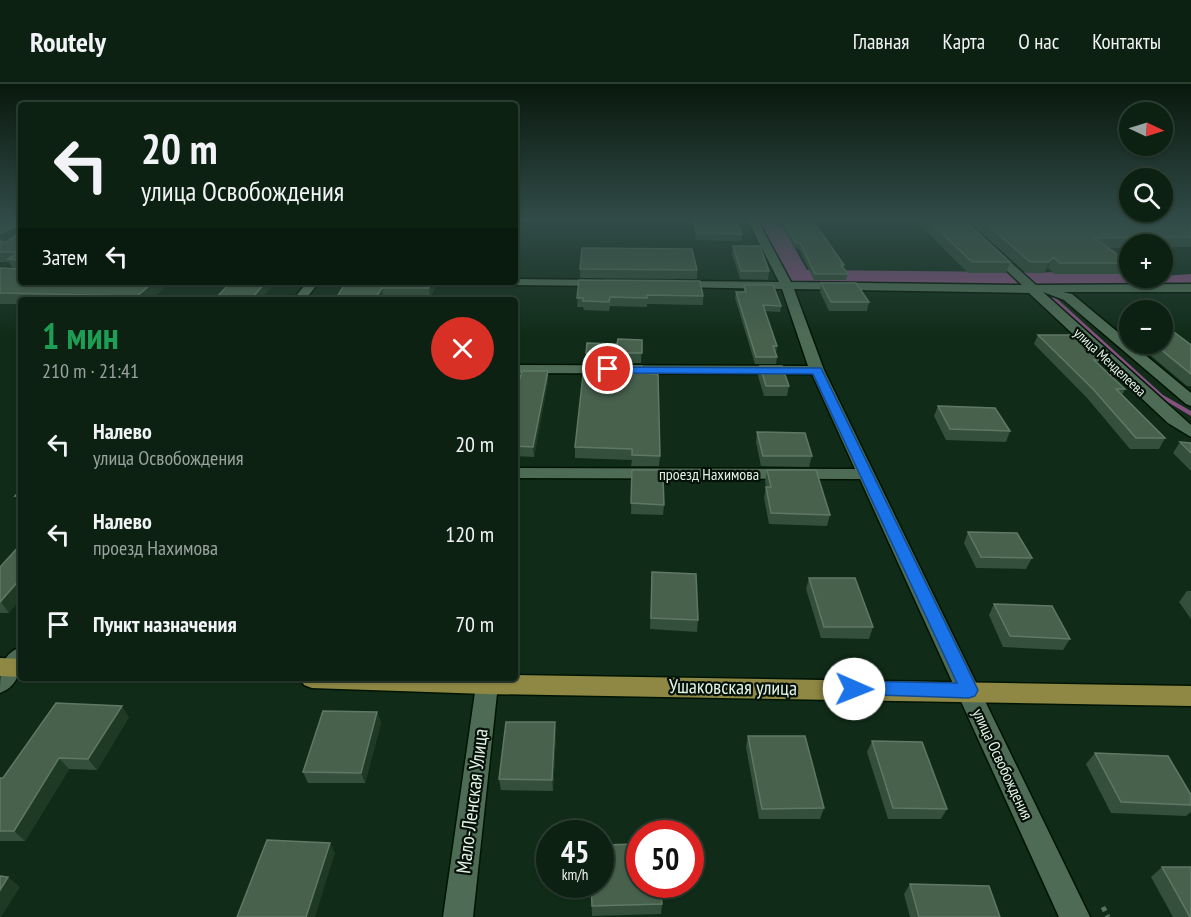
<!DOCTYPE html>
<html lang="ru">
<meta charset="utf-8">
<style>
:root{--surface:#0c2112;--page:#1a2e20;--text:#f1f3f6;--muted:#9aa39f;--line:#2c3e32}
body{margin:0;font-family:"PT Sans Narrow",sans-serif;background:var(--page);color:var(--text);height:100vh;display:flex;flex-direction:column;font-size:22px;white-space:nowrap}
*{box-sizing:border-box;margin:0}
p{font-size:20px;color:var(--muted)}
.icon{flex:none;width:33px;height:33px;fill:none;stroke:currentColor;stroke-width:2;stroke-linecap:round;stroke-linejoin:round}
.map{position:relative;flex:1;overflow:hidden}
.sheet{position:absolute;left:18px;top:213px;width:500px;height:384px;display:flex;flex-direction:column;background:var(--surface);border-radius:6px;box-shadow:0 2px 4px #0004,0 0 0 2px var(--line)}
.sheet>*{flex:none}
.top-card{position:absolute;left:18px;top:18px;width:500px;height:183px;border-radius:6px;box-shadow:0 2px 4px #0004,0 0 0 2px var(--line);background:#0c2112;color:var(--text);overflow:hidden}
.needle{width:39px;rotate:94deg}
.tools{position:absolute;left:1119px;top:18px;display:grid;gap:12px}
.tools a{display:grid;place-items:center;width:54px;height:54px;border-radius:50%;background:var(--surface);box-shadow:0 2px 4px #0004,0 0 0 2px var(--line);font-size:30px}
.speed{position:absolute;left:536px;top:736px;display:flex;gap:12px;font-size:30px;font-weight:700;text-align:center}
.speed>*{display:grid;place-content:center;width:78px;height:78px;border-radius:50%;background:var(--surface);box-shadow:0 2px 4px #0004,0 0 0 2px var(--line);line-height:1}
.speed small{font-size:15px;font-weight:400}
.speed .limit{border:9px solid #d22;background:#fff;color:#111}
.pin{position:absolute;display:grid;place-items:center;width:51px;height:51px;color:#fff;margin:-26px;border:3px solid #fff;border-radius:50%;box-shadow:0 2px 6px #0007}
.me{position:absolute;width:66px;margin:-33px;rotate:91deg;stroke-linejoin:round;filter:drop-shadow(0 0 4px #0008)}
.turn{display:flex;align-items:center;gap:21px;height:126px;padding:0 24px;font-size:27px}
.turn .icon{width:78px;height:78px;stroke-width:2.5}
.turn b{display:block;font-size:42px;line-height:51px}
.then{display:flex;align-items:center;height:57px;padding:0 24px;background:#0003;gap:12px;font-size:22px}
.round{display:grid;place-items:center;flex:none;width:63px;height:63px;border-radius:32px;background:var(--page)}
.overview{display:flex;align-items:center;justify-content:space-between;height:102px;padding:0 24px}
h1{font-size:36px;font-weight:700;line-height:45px;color:#1e9e55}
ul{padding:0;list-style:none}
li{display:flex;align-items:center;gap:18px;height:90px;padding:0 24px}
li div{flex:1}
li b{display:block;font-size:22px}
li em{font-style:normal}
header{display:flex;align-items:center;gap:36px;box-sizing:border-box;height:84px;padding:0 30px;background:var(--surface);border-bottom:2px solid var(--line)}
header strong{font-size:28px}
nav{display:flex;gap:33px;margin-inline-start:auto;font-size:21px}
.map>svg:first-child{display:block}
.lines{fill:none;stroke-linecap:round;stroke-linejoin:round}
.stream{fill:#865180;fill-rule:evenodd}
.river{fill:#865180;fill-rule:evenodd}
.minor-casing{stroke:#001403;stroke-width:3}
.major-casing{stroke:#001403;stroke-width:3}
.path{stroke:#59715f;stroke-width:5;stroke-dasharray:4.5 4.5;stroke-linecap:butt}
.minor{fill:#4e6c55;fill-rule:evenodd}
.major{fill:#8f8844;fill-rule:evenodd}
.wall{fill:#344f3b}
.shaded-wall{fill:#1e3a25}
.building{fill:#47614d;stroke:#5f7865;stroke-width:1.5}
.route{fill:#1a73e8;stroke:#114b97;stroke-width:1.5}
.labels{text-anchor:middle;stroke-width:4.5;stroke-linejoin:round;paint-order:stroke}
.far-street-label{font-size:14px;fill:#e3f4e6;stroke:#061109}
.street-label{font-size:16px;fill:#e3f4e6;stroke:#061109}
.near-street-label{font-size:20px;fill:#e3f4e6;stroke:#061109}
</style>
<header>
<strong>Routely</strong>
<nav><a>Главная</a><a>Карта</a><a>О нас</a><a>Контакты</a></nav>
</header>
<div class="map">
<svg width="1191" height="833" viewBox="0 0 1191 833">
<rect width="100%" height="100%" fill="#102c18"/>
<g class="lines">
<polygon class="stream" points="1054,212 1163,311 1191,327 1191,332 1159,313 1052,215 1051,214"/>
<polygon class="river" points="752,135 778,135 807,186 1130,189 1130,194 1191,190 1191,208 797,204 786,202 782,195"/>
<g class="minor-casing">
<g id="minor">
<polygon points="747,135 757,135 791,198 1022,201 952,135 963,135 1036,201 1191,200 1191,208 1063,208 1072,210 1191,309 1191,322 1186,320 1064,216 1043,208 1191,341 1191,353 1168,339 1029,209 794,205 824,286 1090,833 1059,833 860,395 514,394 514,384 855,385 812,290 514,289 514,281 808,282 782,205 676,203 670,200 676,197 779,198"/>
<polygon points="514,195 603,196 609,199 603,202 503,201 497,198 514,198"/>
<polygon points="307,198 319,198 305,216 293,216"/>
<path d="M21 563C21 582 21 601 0 609 0 589 0 570 21 563Z"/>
<polygon points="477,594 495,594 498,600 473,833 443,833"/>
</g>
</g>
<g class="major-casing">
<g id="major">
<polygon points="0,574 21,575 21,593 0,592"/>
<polygon points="514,591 1191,602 1191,622 486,610 312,604 304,601 300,594 514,594"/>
</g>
</g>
<polyline class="path" points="1103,823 1108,833"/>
<use href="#minor" class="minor"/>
<use href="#major" class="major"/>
</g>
<g class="wall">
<polygon points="0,135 171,198 150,216 21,216 21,220 0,220 0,184 13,185 9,178 0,178"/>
<polygon points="692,135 736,135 742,150 741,157 696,156"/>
<polygon points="778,135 812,135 844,181 843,184 848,190 846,196 814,196 799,165 795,165"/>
<polygon points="914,135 963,135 1010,178 1006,189 968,189"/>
<polygon points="966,135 1191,135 1191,163 1162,163 1162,160 1130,160 1130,164 1108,164 1130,179 1125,190 1055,190 1048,184 1044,189 1026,189"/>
<polygon points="733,162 769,187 768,196 740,195 732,170"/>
<polygon points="580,185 697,186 697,195 580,194"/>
<polygon points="579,196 703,212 703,221 647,220 647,223 610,222 609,227 584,226 583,223 577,223"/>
<polygon points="346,198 438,198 430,214 384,214 383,216 335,216"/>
<polygon points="821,199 869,218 867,227 829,227 820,208"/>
<polygon points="744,201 781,222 780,228 765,227 777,262 776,269 777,273 776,280 755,280 735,214 736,208 744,208"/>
<polygon points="1124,235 1130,235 1130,253 1119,244"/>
<polygon points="1038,251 1099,276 1097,279 1125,305 1122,311 1165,354 1159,365 1130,365 1088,315 1034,260"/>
<polygon points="642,256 641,279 586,279 586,269"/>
<polygon points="1137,260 1191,261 1191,302 1187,302"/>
<polygon points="760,282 789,302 787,312 764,312 758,292"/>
<polygon points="548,287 548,297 534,373 514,372 514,316"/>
<polygon points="642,289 660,372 659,382 631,382 632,376 575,374 575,363"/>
<polygon points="938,322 1010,347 1006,358 946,356 934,332"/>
<polygon points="757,348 812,372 809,383 761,382 756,358"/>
<polygon points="1180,358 1191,359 1191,387 1173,369"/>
<polygon points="632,386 660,394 664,421 663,431 631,430"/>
<polygon points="767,386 830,431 827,442 769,440 764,414 766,403 765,397"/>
<polygon points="21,406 21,421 15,412"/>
<polygon points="968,448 1032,474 1026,485 976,484 964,459"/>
<polygon points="0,483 9,529 0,529"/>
<polygon points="652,488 698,536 697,548 650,545"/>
<polygon points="809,494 873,543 869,555 821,554 806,505"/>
<polygon points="1187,507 1191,507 1191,535 1179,518"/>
<polygon points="994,520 1070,555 1063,566 1003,563 989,531"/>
<polygon points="377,628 381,639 365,699 308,699 303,688"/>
<polygon points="129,633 97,686 69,685 25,757 0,757 0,694 3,694"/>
<polygon points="556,649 553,707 501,706 499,695"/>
<polygon points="748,652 824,724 820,735 759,735 746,663"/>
<polygon points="872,657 947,725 941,735 888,735 867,668"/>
<polygon points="1095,669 1191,711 1191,728 1186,732 1111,729 1086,680"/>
<polygon points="1162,783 1191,833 1173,833 1151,793"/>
<polygon points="910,800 1000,833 910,833 904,810"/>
<polygon points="591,801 662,820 661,830 592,832"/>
</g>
<g class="shaded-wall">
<polygon points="18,141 21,151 0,162 0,150"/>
<polygon points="1053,173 1048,184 1044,189 1049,178"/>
<polygon points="154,198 171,198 150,216 139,216 137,212"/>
<polygon points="266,198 276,198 260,216 250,216"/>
<polygon points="431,198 438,198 430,214 429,204"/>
<polygon points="382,204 384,214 383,216 374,216"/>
<polygon points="548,287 548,297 534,373 533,363"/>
<polygon points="21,494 21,515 9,529 1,518"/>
<polygon points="122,622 129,633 97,686 88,675"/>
<polygon points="377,628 381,639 365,699 361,689"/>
<polygon points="555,638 556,649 553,707 552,696"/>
<polygon points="59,674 69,685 25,757 14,747"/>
<polygon points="330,759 335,769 315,833 306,833"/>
<polygon points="8,793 20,803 1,833 0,833 0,806"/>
</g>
<g class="building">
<polygon points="0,135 21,135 21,198 154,198 137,212 0,209 0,184 17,185 17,176 8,175 19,168 0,168 0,157 6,158 17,151 18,141 0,150"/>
<polygon points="694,135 736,135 742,150 697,149"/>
<polygon points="782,135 812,135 844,181 841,181 848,190 815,190 800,159 796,159"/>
<polygon points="927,135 963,135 1010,178 972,178"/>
<polygon points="981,135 1191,135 1191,153 1094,154 1130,179 1060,179 1053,173 1049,178 1030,178"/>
<polygon points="733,162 760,162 769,187 741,187"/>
<polygon points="582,164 692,165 697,186 580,185"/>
<polygon points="579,196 700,197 703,212 647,211 647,214 610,213 609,218 583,217 583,214 577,214"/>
<polygon points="231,198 266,198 250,216 214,216"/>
<polygon points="346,198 431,198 429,204 382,204 374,216 335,216"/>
<polygon points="821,199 856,199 869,218 831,218"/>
<polygon points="744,201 773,201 781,222 763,221 777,262 773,262 777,273 756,273 736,208 746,208"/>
<polygon points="1124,235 1130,235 1130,239"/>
<polygon points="1162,239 1191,261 1191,290 1154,260 1162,260"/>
<polygon points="1038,251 1073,251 1099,276 1094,276 1125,305 1116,305 1165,354 1136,354 1093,305"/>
<polygon points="618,255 642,256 642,269 586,269 587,259 617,260"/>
<polygon points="584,282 642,282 642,289 658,290 660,372 632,371 632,365 575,363"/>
<polygon points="760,282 782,282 789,302 766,302"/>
<polygon points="522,287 548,287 533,363 514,362 514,316"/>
<polygon points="938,322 995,324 1010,347 950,345"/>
<polygon points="757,348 805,349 812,372 763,372"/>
<polygon points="1180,358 1191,359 1191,369"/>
<polygon points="632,386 660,386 660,394 663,394 664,421 631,419"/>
<polygon points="767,386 816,386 830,431 771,429 766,403 771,403"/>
<polygon points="21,406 21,412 15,412"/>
<polygon points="968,448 1017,449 1032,474 981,473"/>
<polygon points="21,460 21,494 0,518 0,483"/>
<polygon points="652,488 696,490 698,536 651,534"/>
<polygon points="809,494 855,494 873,543 824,543"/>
<polygon points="994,520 1052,522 1070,555 1010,552"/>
<polygon points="56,619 122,622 88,675 59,674 14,747 0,747 0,694 3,694"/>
<polygon points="323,627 377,628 361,689 303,688"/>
<polygon points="506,638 555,638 552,696 499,695"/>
<polygon points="748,652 805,652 824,724 762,725"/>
<polygon points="872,657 922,658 947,725 893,724"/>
<polygon points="1095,669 1168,672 1191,711 1191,721 1121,718"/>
<polygon points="267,756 330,759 306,833 237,833"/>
<polygon points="639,760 639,801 660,801 662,820 592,822 591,801 600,801 600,761"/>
<polygon points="1162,783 1191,783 1191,833 1190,833"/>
<polygon points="0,792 8,793 0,806"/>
<polygon points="910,800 989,802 1000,833 919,833"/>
</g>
<linearGradient id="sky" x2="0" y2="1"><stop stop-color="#09180d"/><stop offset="0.54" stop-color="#314b48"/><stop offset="1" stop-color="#314b48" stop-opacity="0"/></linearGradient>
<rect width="1191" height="252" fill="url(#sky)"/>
<polygon class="route" points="604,283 821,284 978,606 975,612 969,614 848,610 845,605 848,600 854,597 957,599 813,290 608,289 604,288"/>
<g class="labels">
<g class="far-street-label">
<text transform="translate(1110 278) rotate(43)" y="5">улица Менделеева</text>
</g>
<g class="street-label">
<text x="709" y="396">проезд Нахимова</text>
<text transform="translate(1003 680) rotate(65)" y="6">улица Освобождения</text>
</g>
<g class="near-street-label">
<text transform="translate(733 603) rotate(1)" y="7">Ушаковская улица</text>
<text transform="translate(472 717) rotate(-83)" y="7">Мало-Ленская Улица</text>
</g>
</g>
</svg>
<div class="tools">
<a><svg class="needle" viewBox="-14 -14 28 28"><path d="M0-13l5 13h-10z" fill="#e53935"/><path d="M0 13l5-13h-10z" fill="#9aa39f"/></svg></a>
<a><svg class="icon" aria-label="search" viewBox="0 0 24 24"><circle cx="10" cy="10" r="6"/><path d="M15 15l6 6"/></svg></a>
<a>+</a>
<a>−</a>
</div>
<div class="speed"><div>45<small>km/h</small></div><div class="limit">50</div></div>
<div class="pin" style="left:608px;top:285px;background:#d93025"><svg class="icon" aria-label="arrive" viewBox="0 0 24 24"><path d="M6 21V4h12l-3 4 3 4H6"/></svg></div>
<svg class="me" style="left:854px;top:605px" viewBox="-20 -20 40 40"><circle r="19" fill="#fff"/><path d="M0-13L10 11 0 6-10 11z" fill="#1a73e8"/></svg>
<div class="top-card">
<div class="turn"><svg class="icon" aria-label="left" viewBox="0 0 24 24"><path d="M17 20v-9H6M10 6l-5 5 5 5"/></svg><div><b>20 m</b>улица Освобождения</div></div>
<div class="then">Затем<svg class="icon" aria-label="left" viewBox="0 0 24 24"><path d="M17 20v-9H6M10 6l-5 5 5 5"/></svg></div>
</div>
<section class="sheet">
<div class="overview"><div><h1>1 мин</h1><p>210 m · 21:41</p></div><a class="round" style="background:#d93025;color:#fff"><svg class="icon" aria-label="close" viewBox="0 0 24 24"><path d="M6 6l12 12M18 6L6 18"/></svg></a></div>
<ul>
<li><svg class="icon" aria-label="left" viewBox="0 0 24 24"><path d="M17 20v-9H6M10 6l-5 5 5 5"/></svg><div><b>Налево</b><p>улица Освобождения</p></div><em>20 m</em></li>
<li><svg class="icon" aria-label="left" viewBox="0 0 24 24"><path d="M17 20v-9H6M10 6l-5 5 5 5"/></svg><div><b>Налево</b><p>проезд Нахимова</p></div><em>120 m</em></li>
<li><svg class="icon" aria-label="arrive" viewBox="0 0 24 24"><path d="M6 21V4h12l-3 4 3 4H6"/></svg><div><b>Пункт назначения</b></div><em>70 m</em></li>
</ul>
</section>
</div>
